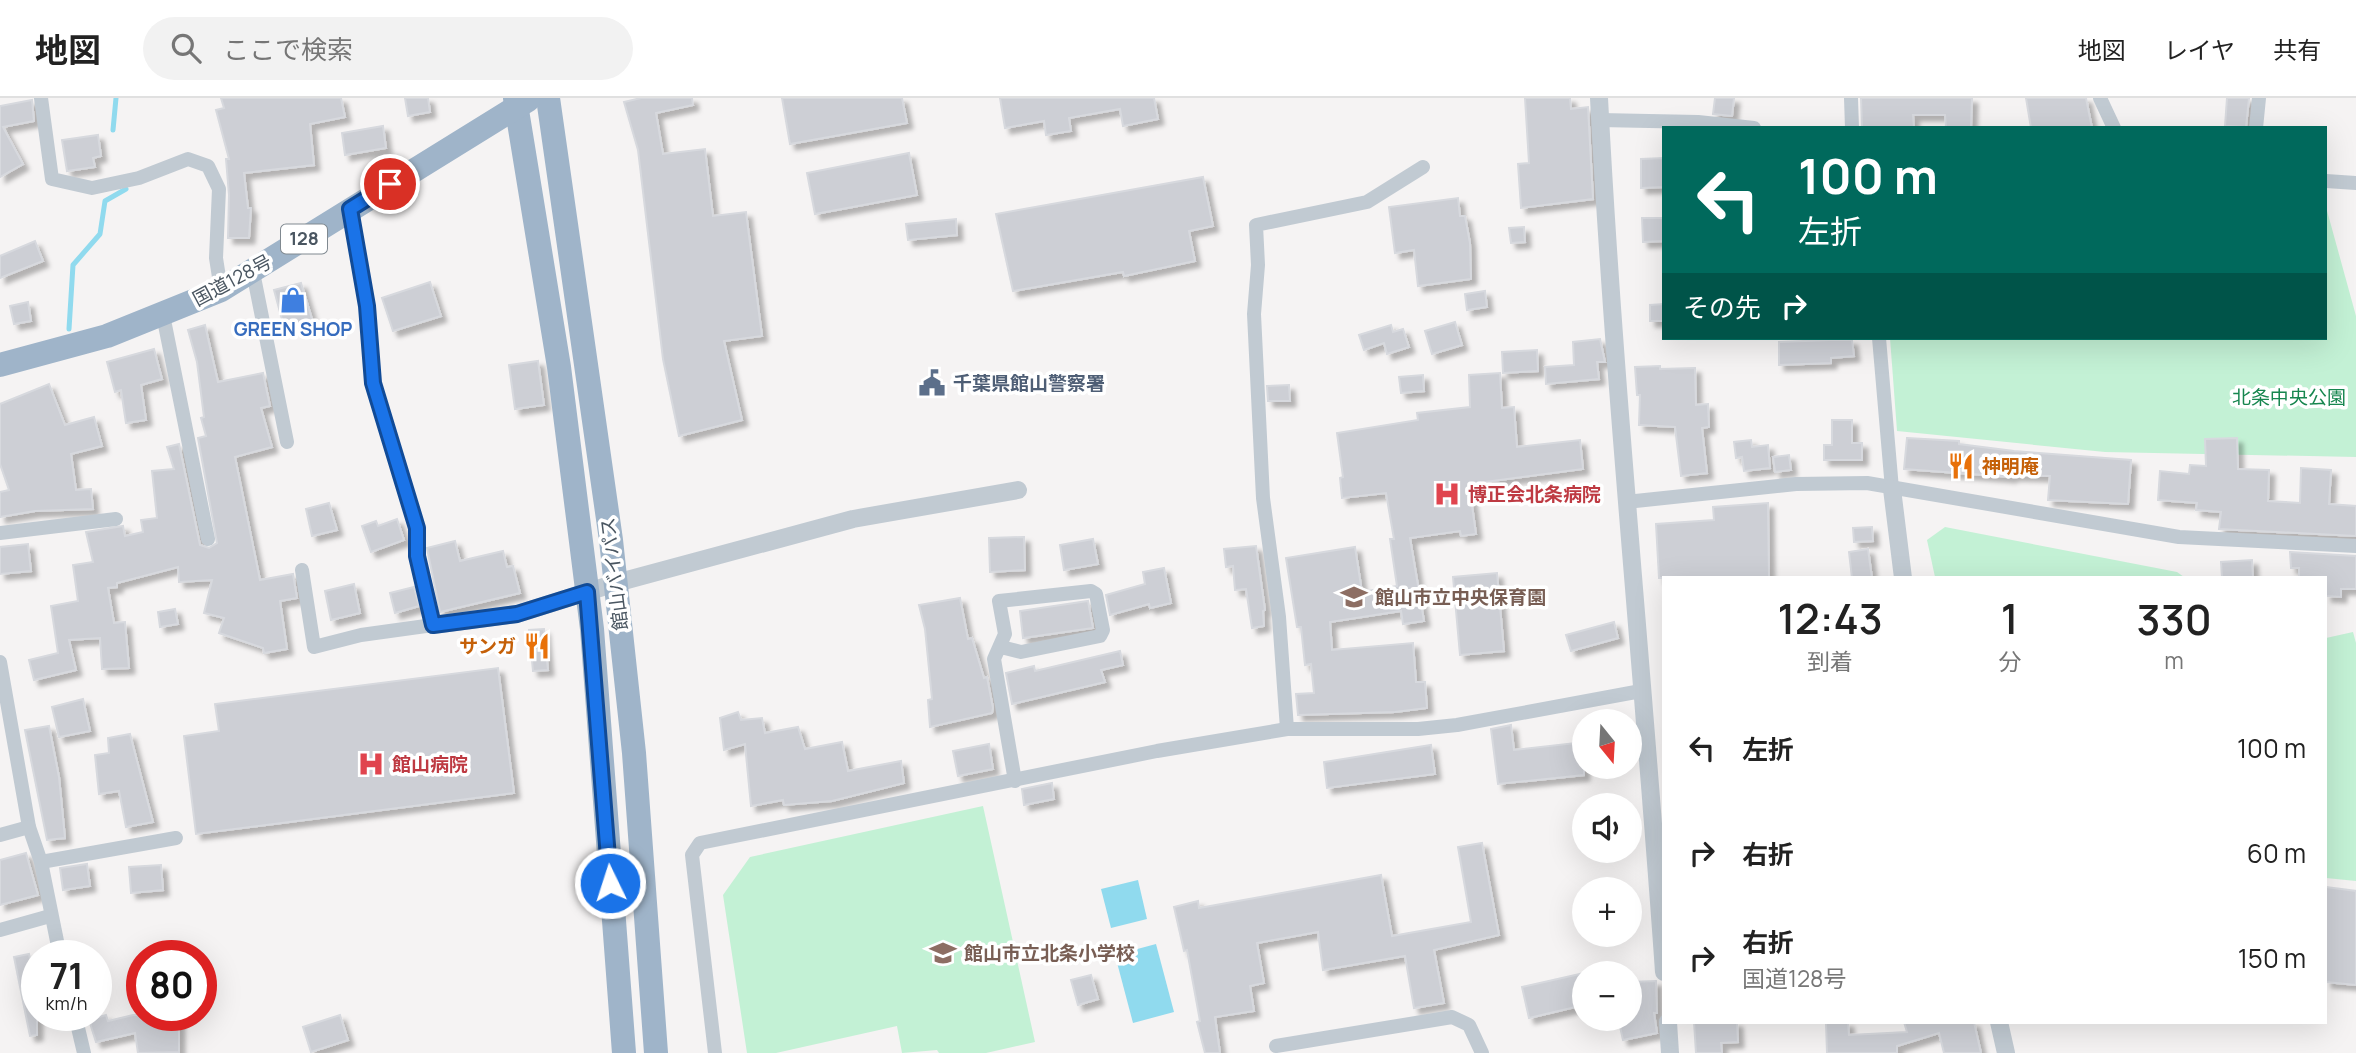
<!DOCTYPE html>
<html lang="ja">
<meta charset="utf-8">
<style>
:root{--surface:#fff;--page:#f2f2f2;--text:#222;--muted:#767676;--line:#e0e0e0}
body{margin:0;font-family:Manrope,"Noto Sans JP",sans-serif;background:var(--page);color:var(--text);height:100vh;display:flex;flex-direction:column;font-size:26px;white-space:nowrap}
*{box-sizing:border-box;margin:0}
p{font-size:23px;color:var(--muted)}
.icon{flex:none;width:38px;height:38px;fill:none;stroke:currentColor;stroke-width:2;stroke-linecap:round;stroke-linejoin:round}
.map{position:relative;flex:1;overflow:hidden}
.drawer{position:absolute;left:1662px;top:478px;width:665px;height:448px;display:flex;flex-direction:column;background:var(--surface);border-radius:0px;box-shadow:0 7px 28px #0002}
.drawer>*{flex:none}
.guide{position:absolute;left:1662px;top:28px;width:665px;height:214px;border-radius:0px;box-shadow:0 7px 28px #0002;background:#00695c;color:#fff;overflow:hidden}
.needle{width:46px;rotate:162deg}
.controls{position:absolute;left:1572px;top:611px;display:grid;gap:14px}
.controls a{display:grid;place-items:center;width:70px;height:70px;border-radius:50%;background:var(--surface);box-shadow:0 7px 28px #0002;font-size:35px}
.speed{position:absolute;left:21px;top:842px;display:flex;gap:14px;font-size:35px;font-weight:700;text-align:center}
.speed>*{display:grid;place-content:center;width:91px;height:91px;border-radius:50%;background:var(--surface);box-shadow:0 7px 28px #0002;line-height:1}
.speed small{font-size:18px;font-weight:400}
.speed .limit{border:10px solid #d22;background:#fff;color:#111}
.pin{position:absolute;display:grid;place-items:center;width:60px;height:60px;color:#fff;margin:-30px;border:4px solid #fff;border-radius:50%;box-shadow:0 2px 7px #0007}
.me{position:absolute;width:77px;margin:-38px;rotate:356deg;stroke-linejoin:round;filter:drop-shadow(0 0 5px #0008)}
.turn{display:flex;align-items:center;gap:24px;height:147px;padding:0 21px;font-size:32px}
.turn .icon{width:91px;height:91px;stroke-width:2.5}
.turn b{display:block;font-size:49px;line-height:60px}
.then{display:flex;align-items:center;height:66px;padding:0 21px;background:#0003;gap:14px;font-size:26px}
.eta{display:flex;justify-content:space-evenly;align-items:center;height:119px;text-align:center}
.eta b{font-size:42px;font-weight:600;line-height:49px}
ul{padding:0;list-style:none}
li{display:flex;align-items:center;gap:21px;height:105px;padding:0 21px}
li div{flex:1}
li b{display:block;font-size:26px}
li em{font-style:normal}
header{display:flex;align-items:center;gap:42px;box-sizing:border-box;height:98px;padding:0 35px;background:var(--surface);border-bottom:2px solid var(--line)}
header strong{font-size:33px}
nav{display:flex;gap:38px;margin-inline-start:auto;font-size:24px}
.search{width:490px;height:63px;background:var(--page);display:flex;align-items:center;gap:18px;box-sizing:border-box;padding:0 24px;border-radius:38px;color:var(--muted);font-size:26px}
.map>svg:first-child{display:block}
.green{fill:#c3f1d5}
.water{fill:#90daee}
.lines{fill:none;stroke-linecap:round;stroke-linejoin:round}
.stream{stroke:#90daee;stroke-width:5}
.building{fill:#cdcfd5;stroke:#d7d9de;stroke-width:2;filter:url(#shadow)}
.minor{stroke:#c1cad2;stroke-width:14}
.tertiary{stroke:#c1cad2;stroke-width:18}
.trunk{stroke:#9fb4c9;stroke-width:24}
.route-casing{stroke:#114b97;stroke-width:18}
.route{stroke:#1a73e8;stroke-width:12}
.labels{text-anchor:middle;stroke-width:7;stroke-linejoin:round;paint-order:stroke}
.shield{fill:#fff;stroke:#808990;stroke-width:2}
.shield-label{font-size:18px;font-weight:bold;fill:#4a5661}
.street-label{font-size:19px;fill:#4a5661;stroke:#fff}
.shop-label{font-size:19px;font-weight:bold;fill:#366cbe;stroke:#fff}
.service-label{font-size:19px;font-weight:bold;fill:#4e5e75;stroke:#fff;text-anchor:start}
.park-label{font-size:19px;fill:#17864f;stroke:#fff}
.food-label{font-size:19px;font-weight:bold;fill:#c56008;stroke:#fff;text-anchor:start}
.health-label{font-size:19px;font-weight:bold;fill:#be3a42;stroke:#fff;text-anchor:start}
.education-label{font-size:19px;font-weight:bold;fill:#785e54;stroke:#fff;text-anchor:start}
</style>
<header>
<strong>地図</strong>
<div class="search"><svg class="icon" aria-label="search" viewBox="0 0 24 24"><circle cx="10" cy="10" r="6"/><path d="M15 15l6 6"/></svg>ここで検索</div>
<nav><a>地図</a><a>レイヤ</a><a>共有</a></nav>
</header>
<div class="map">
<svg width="2356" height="955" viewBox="0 0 2356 955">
<defs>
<filter id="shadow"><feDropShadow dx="5.5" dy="5.5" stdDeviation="2" flood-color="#0004"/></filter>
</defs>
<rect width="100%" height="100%" fill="#f5f3f3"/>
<g class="green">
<polygon points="2326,109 2356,218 2356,359 2105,354 1897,333 1890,240 2326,240"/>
<polygon points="1945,429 2177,474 2184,479 1935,479 1927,442"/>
<polygon points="2353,534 2356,545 2356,783 2326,780 2326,540"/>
<polygon points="983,708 1035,944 986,955 939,955 937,952 902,955 897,928 776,955 747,955 723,797 750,759"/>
</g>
<g class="water">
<polygon points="1138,782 1147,821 1111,830 1101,791"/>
<polygon points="1156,846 1174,914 1133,925 1115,857"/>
</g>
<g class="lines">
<g class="stream">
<polyline points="113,32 116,0"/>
<polyline points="69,231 73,167 100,136 105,103 126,91"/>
</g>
</g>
<g class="building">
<polygon points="221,0 341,0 345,19 310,26 314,67 244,75 248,110 251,110 249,140 228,140 229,97 226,61 229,61 216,12 224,10"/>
<polygon points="405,0 428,0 430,14 408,18"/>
<polygon points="641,0 692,0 693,7 656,15 663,56 705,51 713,118 746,114 762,238 724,243 742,322 679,338 663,261 638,52 624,4"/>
<polygon points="782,0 902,0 907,25 790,46"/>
<polygon points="1000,0 1154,0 1158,21 1123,28 1120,11 1069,20 1071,33 1046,37 1044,23 1005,30"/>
<polygon points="1525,0 1570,0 1571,11 1588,9 1593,101 1521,110 1518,66 1529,65"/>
<polygon points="1715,0 1734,0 1732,18 1713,16"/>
<polygon points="1861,0 1972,0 1971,30 1946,30 1945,17 1913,17 1914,30 1862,30"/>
<polygon points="2026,0 2086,0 2092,30 2031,30"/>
<polygon points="2227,0 2249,0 2246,29 2225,28"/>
<polygon points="32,2 34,23 3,29 23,66 0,79 0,8"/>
<polygon points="383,28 386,50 345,57 342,35"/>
<polygon points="98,37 101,58 93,60 95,69 67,73 62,42"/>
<polygon points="909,55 917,97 815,116 807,75"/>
<polygon points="1664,60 1664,89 1641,90 1641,61"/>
<polygon points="1203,79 1213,128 1189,133 1195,163 1124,178 1123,174 1013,193 996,116"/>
<polygon points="1458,100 1460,118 1465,118 1470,145 1471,181 1418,188 1414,152 1395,155 1389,109"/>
<polygon points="1642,120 1664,120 1664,143 1643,144"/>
<polygon points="956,121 957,137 908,142 906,126"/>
<polygon points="1524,129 1525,144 1511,145 1509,130"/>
<polygon points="35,143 43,163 0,180 0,158"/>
<polygon points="430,184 441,218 393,233 382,200"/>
<polygon points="301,185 312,221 284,229 274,192"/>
<polygon points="1485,193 1487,209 1467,212 1465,196"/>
<polygon points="28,204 31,223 14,226 10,208"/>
<polygon points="1664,206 1664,223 1650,223 1650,207"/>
<polygon points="1455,224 1462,247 1432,256 1425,233"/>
<polygon points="205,227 218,284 263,275 270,308 261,310 272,349 235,359 260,482 293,476 297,500 280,503 287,551 264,555 263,550 219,535 224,520 204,515 212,482 179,484 178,469 117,485 117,489 108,490 114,525 125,524 129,570 102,571 100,540 69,542 76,572 34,582 29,562 58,555 51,508 78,503 73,467 93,464 86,434 123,428 125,438 143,434 141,422 157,420 152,373 174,371 167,349 179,346 200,447 209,450 217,445 198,340 206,338 201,320 204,319 197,264 188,232"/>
<polygon points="1391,227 1393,234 1403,231 1409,249 1387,256 1384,245 1364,252 1359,237"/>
<polygon points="1600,241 1605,264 1597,264 1599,281 1546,286 1545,269 1574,267 1573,244"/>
<polygon points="1830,242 1852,242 1854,258 1831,260 1831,265 1779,267 1779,244"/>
<polygon points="154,251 162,281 141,287 146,322 126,325 121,292 115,294 107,264"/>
<polygon points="1537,252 1538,273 1503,275 1502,254"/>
<polygon points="538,263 544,307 515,311 509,267"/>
<polygon points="1660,268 1660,271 1695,270 1696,307 1708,306 1709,329 1702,330 1707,375 1681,378 1675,329 1639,327 1640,297 1637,297 1635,269"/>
<polygon points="1500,275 1502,310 1514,309 1517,349 1580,342 1583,371 1469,386 1476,436 1461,438 1460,433 1410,440 1424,523 1403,526 1401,513 1330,524 1332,552 1413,545 1416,584 1425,584 1427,610 1395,614 1298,617 1296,596 1314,595 1311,566 1305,567 1301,529 1297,529 1286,460 1355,449 1362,494 1397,488 1390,441 1394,441 1386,395 1342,400 1340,380 1343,379 1337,335 1418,322 1417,315 1470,309 1469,277"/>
<polygon points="1423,277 1424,293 1401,295 1399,279"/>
<polygon points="49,286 65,327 94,319 102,348 71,356 76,392 91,391 93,411 35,413 0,419 0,394 9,392 0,366 0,306"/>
<polygon points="1289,287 1290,303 1268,303 1267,288"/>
<polygon points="1832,322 1852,322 1852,345 1862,345 1862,362 1824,362 1824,347 1832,347"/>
<polygon points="1907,340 1959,343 1959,346 2014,353 2131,362 2128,406 2048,402 2050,378 2011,377 2011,379 1904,371"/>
<polygon points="2237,340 2238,371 2269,372 2268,403 2300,405 2301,370 2331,372 2329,406 2356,408 2356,438 2219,431 2221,414 2196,412 2197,405 2158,402 2160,373 2189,376 2190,367 2206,368 2205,341"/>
<polygon points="1751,342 1752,349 1768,347 1770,370 1744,373 1742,359 1736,360 1734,344"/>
<polygon points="1789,357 1791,372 1775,374 1773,359"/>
<polygon points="329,405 337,432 312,438 306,411"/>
<polygon points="1768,405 1769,480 1659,480 1656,426 1714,422 1713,409"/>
<polygon points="397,421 404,442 371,454 362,428 376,423 378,428"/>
<polygon points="1872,429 1873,443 1854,444 1853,430"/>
<polygon points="1024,439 1025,472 990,474 989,440"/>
<polygon points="1093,441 1098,466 1064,472 1060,447"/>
<polygon points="455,443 460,463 503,453 507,469 513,468 520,495 440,514 427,450"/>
<polygon points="28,446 31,473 0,476 0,449"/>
<polygon points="1256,448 1265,512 1263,513 1264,528 1252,530 1246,491 1235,492 1233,468 1226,469 1224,451"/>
<polygon points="1868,451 1872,480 1852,480 1849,454"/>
<polygon points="2290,454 2356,458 2356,491 2341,491 2341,499 2326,498 2326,480 2299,480 2299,470 2291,470"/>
<polygon points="2252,462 2253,480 2222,480 2221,464"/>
<polygon points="1164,470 1171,505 1150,510 1149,506 1110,517 1106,497 1145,486 1143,474"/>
<polygon points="1497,475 1504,553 1460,557 1453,479"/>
<polygon points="354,486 360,515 331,522 325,493"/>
<polygon points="414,489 419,508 395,515 390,495"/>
<polygon points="960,500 968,541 972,540 984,580 987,579 993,610 992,615 930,629 928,602 932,601 925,531 919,507"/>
<polygon points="1088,503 1093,530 1023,540 1020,513"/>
<polygon points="175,511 178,526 160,529 158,514"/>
<polygon points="1614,524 1618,540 1571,553 1566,537"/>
<polygon points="544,531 548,572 533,573 529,532"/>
<polygon points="1120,553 1123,567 1101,572 1105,584 1012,606 1006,575 1034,568 1035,573"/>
<polygon points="498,570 514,695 196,736 184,638 219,633 215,606"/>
<polygon points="83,601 90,633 59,639 52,609"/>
<polygon points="738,614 741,622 762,620 765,635 798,629 805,651 842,644 848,673 901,663 904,685 832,703 784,707 783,702 751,708 745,646 724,652 720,620"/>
<polygon points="1511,627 1514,652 1584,644 1584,677 1498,686 1491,631"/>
<polygon points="49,628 59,679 65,740 47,742 25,632"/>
<polygon points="130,636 153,724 126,729 119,693 99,696 95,657 109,655 108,640"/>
<polygon points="989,646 993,671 958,678 953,653"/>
<polygon points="1431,647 1435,676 1327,690 1324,664"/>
<polygon points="1052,685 1054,701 1024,707 1022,691"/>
<polygon points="1482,745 1499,837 1434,852 1444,905 1414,910 1405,858 1323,872 1318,834 1257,845 1264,885 1250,888 1254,913 1215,919 1220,955 1205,955 1197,924 1200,923 1187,852 1184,853 1174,809 1198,803 1199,810 1381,777 1392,838 1471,824 1458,749"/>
<polygon points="26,755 38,797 0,807 0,762"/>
<polygon points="87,766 90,788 63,792 60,770"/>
<polygon points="161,767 163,792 131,795 129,769"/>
<polygon points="2326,789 2356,793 2356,887 2326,884"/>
<polygon points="29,856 37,892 37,937 30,938 14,859"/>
<polygon points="1584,875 1584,907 1529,920 1522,889"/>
<polygon points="1091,877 1098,901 1078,907 1071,882"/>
<polygon points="1656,883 1657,915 1654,915 1657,935 1623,942 1618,920 1629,920 1629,884"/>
<polygon points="106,917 108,923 133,917 179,917 179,954 138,955 135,935 96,944 89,922"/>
<polygon points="340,917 348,942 311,954 303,929"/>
<polygon points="1694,924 1737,924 1738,944 1721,945 1722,955 1696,955"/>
<polygon points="1848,924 1849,937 1907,934 1904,924 1974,924 1981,955 1944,955 1939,935 1897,948 1897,955 1827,955 1826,925"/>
</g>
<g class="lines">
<g class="minor">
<polyline points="41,0 52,81 92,90 139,80 188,61 208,68 219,91 216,160 221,192"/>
<polyline points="1851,0 1852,30"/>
<polyline points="2100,0 2114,30"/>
<polyline points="1600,22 1698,24 1754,30"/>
<polyline points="2256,30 2259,0"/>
<polyline points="2326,83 2356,85"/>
<polyline points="253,174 287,344"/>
<polyline points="163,217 208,441"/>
<polyline points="1879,240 1892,391"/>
<polyline points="1626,404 1796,386 1867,385 2179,439 2356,448"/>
<polyline points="0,435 116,421"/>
<polyline points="302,472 314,549 361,537 433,527 417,458 417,430 373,285 367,208 350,111"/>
<polyline points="1001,549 1021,554 1100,538 1103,532 1096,496 1091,493 999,503 1005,536 994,561 1015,683"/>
<polyline points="0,564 29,729 41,764 60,858"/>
<polyline points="1287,631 1279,519 1263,400 1254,216 1258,167 1256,127 1367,104 1423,69"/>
<polyline points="0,737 29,729"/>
<polyline points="41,764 176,740"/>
<polyline points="0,832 50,818"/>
<polyline points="75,917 84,955"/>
<polyline points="1276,948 1452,919 1469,927 1482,955"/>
<polyline points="715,955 692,757 700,745 1157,653 1287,631 1418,631 1457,627 1641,593"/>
</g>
<g class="tertiary">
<path d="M1599 0C1614 292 1644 582 1664 874"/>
<polyline points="1892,391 1903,480"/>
<polyline points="433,527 517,516 616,485 853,421 1018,392"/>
<polyline points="1668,924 1670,955"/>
<polyline points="1999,924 2006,955"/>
</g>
<g class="trunk">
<polyline points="515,0 559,269 592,531 624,955"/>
<polyline points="548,0 611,442 634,655 656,955"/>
<polyline points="0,267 107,238 221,192 528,2"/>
</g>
</g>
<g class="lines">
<g class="route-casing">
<polyline id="route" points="390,86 350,111 367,208 373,285 417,430 417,458 433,527 517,516 587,494 610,785"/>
</g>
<use href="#route" class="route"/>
</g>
<defs>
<g id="shop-bare" transform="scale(2.1)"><path d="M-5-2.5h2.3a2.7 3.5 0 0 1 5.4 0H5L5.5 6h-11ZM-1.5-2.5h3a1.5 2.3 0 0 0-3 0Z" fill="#3f7fe0" stroke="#fff" stroke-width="2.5" paint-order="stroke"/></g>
<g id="civic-bare" transform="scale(2.1)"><path d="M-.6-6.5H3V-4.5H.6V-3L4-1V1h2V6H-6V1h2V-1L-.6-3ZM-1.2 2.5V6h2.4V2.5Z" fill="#5c6f8a" stroke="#fff" stroke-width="2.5" paint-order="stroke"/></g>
<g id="restaurant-bare" transform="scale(2.1)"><path d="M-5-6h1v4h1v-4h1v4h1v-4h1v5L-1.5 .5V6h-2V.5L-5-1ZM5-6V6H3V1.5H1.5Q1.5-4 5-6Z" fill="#e8710a" stroke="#fff" stroke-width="2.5" paint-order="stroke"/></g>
<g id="hospital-bare" transform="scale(2.1)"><path d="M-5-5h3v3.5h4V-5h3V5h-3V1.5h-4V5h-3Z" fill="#e0444e" stroke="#fff" stroke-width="2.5" paint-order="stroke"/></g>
<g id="school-bare" transform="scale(2.1)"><path d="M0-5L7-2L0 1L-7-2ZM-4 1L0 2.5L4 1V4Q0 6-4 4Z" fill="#8d6e63" stroke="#fff" stroke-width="2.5" paint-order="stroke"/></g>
</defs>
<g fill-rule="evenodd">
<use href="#shop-bare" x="293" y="202"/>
<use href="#civic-bare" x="932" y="285"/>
<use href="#restaurant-bare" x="1961" y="368"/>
<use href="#hospital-bare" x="1447" y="396"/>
<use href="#school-bare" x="1354" y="499"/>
<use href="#restaurant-bare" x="537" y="548"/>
<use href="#hospital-bare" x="371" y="666"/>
<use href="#school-bare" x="943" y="855"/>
</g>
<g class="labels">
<rect class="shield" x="281" y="126.5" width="46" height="29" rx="5"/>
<g class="shield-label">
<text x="304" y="147">128</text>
</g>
<g class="street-label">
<text transform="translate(232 182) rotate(-28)" y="7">国道128号</text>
<text transform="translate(614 476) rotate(-97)" y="7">館山バイパス</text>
</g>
<g class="shop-label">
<text x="293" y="238">GREEN SHOP</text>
</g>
<g class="service-label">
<text x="953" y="292">千葉県館山警察署</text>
</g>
<g class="park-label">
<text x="2289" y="306">北条中央公園</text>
</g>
<g class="food-label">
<text x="1982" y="375">神明庵</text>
<text x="516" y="555" text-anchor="end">サンガ</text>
</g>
<g class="health-label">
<text x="1468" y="403">博正会北条病院</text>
<text x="392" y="673">館山病院</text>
</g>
<g class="education-label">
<text x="1375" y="506">館山市立中央保育園</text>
<text x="964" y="862">館山市立北条小学校</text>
</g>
</g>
</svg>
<div class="controls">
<a><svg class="needle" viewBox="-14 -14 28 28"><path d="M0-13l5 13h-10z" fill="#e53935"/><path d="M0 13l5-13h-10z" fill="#767676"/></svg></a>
<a><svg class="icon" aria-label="sound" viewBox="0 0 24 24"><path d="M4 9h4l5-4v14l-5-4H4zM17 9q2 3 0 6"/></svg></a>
<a>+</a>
<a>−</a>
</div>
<div class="speed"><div>71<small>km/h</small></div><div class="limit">80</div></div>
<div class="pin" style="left:390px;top:86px;background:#d93025"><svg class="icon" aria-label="arrive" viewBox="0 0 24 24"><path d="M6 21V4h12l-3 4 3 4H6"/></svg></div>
<svg class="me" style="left:610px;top:785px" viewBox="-20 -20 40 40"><circle r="17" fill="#1a73e8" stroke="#fff" stroke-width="3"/><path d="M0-11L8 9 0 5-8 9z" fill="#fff"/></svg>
<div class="guide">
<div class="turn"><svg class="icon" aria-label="left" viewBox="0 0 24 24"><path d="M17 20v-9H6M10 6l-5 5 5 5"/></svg><div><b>100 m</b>左折</div></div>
<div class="then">その先<svg class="icon" aria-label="right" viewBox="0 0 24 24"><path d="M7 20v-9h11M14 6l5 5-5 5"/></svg></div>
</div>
<section class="drawer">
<div class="eta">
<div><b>12:43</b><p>到着</p></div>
<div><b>1</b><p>分</p></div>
<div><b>330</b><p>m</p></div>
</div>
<ul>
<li><svg class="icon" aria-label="left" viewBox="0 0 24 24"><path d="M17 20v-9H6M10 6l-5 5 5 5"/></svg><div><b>左折</b></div><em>100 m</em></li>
<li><svg class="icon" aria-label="right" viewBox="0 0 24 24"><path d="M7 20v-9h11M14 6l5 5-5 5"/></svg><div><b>右折</b></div><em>60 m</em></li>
<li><svg class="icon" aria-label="right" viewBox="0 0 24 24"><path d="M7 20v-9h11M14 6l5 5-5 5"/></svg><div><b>右折</b><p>国道128号</p></div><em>150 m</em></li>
</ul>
</section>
</div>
